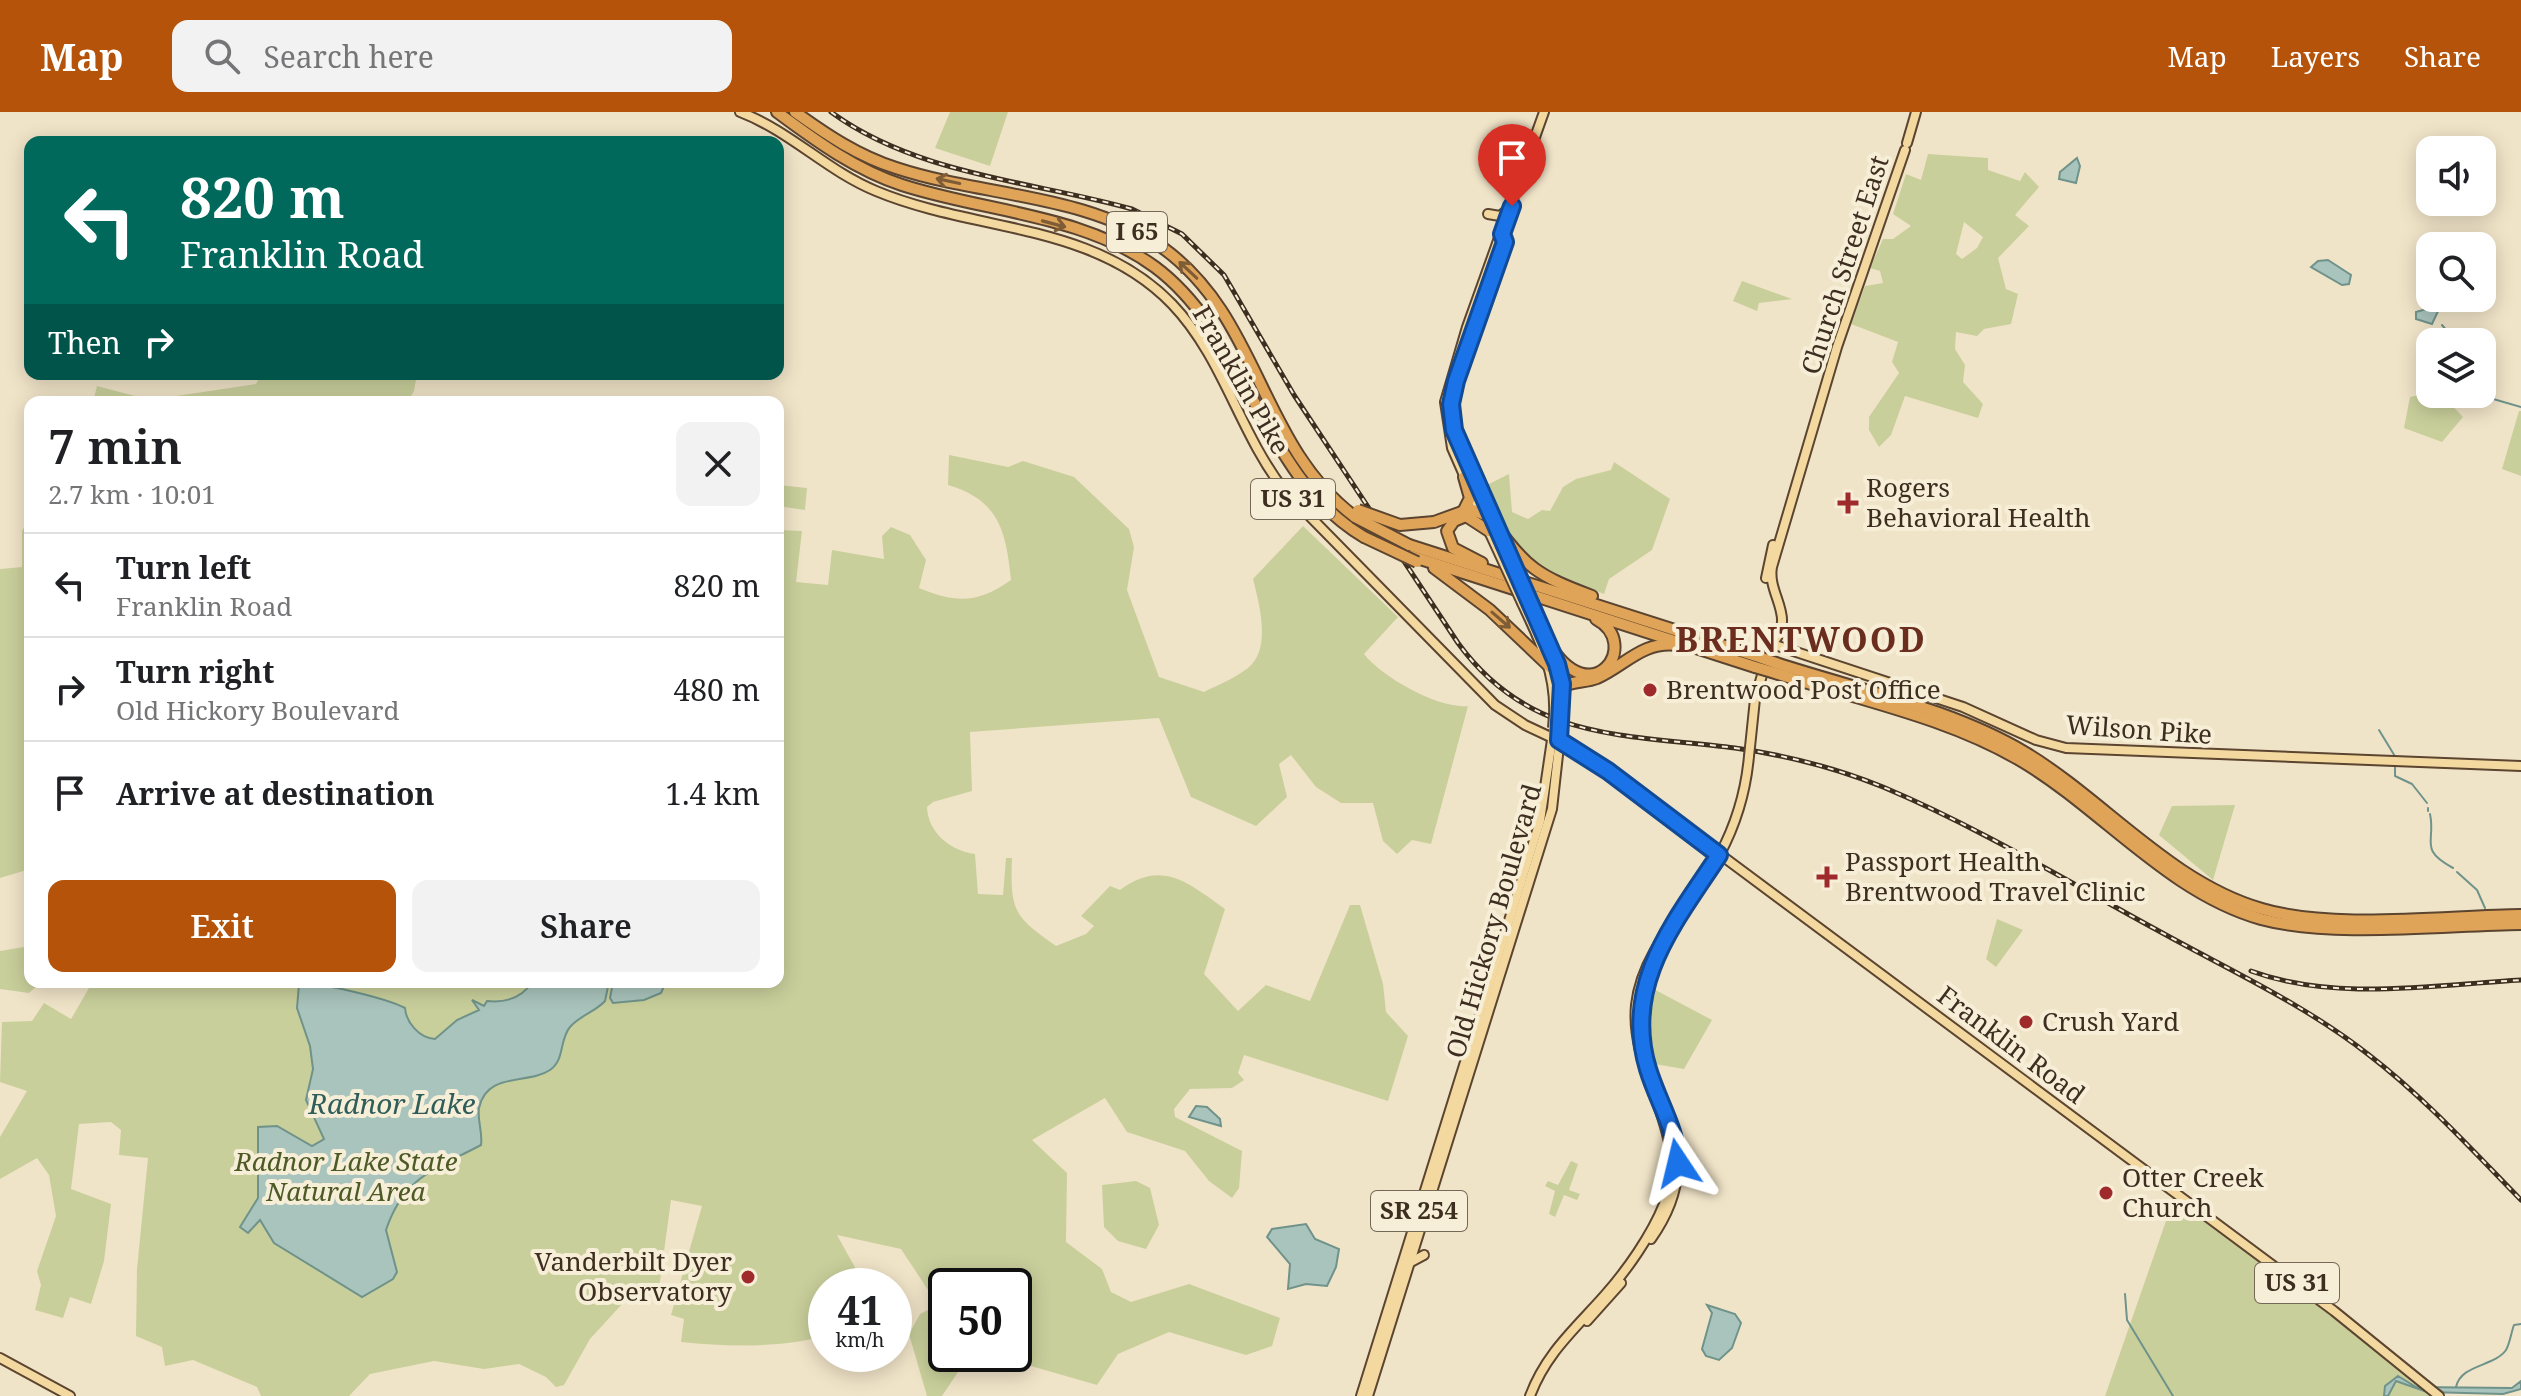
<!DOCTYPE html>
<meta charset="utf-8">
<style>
:root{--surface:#fff;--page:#f2f2f2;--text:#202124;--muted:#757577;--line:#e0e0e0;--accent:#b45309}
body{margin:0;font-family:"Noto Serif",serif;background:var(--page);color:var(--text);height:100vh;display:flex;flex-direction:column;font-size:30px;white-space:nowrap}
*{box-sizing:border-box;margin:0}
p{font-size:26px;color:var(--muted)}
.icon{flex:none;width:44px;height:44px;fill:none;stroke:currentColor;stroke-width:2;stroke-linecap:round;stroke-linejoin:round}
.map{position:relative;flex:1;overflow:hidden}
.sheet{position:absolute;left:24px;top:284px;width:760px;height:592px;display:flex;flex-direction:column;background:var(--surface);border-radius:16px;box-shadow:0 4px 20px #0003}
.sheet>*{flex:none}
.top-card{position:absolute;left:24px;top:24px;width:760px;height:244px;border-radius:16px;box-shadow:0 4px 20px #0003;background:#00695c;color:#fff;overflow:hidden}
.fabs{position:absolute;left:2416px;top:24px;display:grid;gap:16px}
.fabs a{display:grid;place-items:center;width:80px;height:80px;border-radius:16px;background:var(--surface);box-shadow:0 4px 20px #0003;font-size:40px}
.speed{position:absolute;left:808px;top:1156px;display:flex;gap:16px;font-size:40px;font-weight:700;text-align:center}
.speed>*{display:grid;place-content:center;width:104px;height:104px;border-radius:50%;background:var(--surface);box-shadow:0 4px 20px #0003;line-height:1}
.speed small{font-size:20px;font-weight:400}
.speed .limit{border:4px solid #111;border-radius:12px;background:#fff;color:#111}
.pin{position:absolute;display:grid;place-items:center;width:68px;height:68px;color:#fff;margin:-82px -34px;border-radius:50% 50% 50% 0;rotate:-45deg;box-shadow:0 0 8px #0007}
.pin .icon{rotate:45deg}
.me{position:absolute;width:88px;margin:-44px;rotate:350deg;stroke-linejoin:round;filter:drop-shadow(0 0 6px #0008)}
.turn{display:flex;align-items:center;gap:28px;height:168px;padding:0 24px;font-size:36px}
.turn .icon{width:104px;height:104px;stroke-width:2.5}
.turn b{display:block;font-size:56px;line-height:68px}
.then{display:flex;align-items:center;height:76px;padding:0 24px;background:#0003;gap:16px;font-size:30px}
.round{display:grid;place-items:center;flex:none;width:84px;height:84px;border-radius:16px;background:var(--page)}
.headline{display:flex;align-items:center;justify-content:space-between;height:136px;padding:0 24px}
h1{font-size:48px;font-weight:600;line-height:60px}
.action{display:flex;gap:16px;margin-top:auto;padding:16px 24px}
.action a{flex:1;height:92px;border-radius:16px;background:var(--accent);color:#fff;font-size:32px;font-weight:600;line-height:92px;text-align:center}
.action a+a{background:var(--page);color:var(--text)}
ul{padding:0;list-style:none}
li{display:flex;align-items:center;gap:24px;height:104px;padding:0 24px;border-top:2px solid var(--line)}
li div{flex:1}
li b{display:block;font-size:30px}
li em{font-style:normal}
header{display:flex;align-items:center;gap:48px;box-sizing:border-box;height:112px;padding:0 40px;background:var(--accent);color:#fff}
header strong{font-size:38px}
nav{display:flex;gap:44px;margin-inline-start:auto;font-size:28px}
.search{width:560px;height:72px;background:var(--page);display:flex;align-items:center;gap:20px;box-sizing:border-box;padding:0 28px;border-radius:16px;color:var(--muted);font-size:30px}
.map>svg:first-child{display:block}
.green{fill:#c9cf9b;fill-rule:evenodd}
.water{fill:#a9c4bc;stroke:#6f938a;stroke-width:2}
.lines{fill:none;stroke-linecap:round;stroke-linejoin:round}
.stream{stroke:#6f938a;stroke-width:2}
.major-casing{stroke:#5b4430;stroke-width:12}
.highway-casing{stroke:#5b4430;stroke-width:14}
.major{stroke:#f3d9a0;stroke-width:8}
.highway{stroke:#e0a458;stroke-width:10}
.rail-casing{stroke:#3d2e20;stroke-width:5}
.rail{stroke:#f7eed8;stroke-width:2;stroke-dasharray:6;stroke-linecap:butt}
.major-bridge-casing{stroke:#5b4430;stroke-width:12;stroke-linecap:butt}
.highway-bridge-casing{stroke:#5b4430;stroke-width:14;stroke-linecap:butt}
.major-bridge{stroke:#f3d9a0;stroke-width:8}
.highway-bridge{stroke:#e0a458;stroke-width:10}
.oneway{stroke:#7e5d36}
.route-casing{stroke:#114b97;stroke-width:20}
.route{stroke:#1a73e8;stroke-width:14}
.poi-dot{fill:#9e2a2b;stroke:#f7eed8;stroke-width:3}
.labels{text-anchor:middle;stroke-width:8;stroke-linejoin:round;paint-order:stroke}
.shield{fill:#f7eed8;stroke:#756857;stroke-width:2}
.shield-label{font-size:24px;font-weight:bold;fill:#3d2e20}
.street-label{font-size:26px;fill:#3d2e20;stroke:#f7eed8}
.poi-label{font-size:26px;fill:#3d2e20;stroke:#f7eed8;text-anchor:start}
.park-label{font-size:26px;font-style:italic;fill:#4d5a26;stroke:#f7eed8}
.water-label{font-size:28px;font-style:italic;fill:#2f5d5a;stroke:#f7eed8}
.district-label{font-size:34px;font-weight:bold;letter-spacing:2px;fill:#6b2e1e;stroke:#f7eed8}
</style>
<header>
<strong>Map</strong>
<div class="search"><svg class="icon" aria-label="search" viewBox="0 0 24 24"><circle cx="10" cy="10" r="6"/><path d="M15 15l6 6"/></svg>Search here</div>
<nav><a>Map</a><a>Layers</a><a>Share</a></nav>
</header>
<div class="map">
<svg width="2521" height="1284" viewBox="0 0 2521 1284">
<rect width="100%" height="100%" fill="#f0e4c8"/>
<g class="green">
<polygon points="950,0 1008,0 990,54 935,36"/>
<path d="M1928 42 1988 46V58L2020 69 2025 60 2039 75 2015 103 2029 114 1998 146 2006 177 2018 182 2011 212 1984 217 1977 224 1956 220 1955 237 1965 253 1963 270 1983 292 1978 306 1905 284 1891 323 1879 335 1869 318V305L1899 261 1892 250 1898 230 1851 212 1865 174 1883 171 1880 159 1870 156 1883 127H1893L1911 114 1893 102 1906 62 1921 68ZM1964 110 1983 125 1977 136 1962 147 1956 142Z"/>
<polygon points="1742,169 1792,187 1759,191 1757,199 1733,189"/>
<polygon points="261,262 417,262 414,279 407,290 93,290 97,274 150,288 256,272"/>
<polygon points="2430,281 2441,282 2463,305 2442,330 2404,316 2410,285"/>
<polygon points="2519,299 2521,299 2521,364 2502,357"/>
<path d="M949 343 1008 355 1023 349 1074 365 1129 417 1134 435 1127 478 1159 565 1204 580C1218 573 1235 566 1248 556 1272 537 1259 491 1253 467L1303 414 1398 505 1364 542C1382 565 1438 597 1468 594L1431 732 1412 728 1397 742 1383 729 1373 691H1341L1316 675 1291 643 1279 652 1287 685 1256 714 1191 685 1159 606 970 620 972 679 933 690 927 695C928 721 951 739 975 742L978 782 1003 783 1006 746H1012C1010 800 1014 804 1056 834L1086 822 1094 814 1081 804 1110 774 1120 778C1162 747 1188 771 1225 797L1204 862 1238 899 1266 873 1310 889 1350 793H1360L1383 872 1386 900 1408 924 1388 989 1244 943 1238 961 1244 968 1232 976 1190 977 1174 997 1175 1005 1242 1039 1239 1076 1232 1086 1209 1069 1185 1039 1127 1020 1105 986 1032 1028 1067 1061 1066 1130 1102 1157 1111 1180 1131 1190 1189 1172 1280 1206 1272 1234 1246 1243 1169 1220 1118 1242 1097 1273 993 1243 958 1260 942 1284H927L909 1222 920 1202 938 1193 901 1137 837 1123 862 1168 860 1174H826V1224C776 1236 731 1235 681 1230L684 1207 671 1203 702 1094 671 1088 658 1184 634 1179 590 1227 564 1273 556 1275 546 1265 519 1252 484 1257 434 1249 370 1262 349 1284H261L257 1275 193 1248 165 1254 162 1235 136 1224 137 1157 148 1046 119 1043 121 1018 111 1010 79 1012 71 1077 111 1092 104 1149 91 1192 70 1185 63 1206 35 1198 41 1173 37 1159 56 1104 49 1063 37 1046 0 1067V1025L27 979 0 970 2 910 32 909 44 891 71 907 89 876 76 870H778V418L802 419 796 470 828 473 832 438 884 447 882 424 891 415 910 423 926 448 919 476C956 491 977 492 1011 468 1006 419 999 388 948 373ZM946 1174H1014V1242H946Z"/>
<path d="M1614 350 1670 387 1652 438 1609 467 1604 482C1586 474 1563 470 1546 460 1514 441 1497 408 1481 376L1509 362 1512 400 1528 407 1542 398 1550 399 1563 375 1576 367 1611 358Z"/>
<polygon points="778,373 807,376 805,398 778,394"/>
<polygon points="30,403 30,757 0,766 0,457 22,455 22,419"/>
<polygon points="2235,693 2213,768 2159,723 2172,694"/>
<polygon points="1997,807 2023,818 1996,855 1986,847"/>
<polygon points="30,834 30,870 41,870 29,881 0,877 0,839"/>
<polygon points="1646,873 1712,908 1684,957 1649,951 1642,901"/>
<polygon points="1571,1049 1578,1052 1569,1078 1580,1082 1577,1088 1564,1083 1555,1105 1549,1102 1555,1079 1545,1074 1548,1069 1558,1073"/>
<polygon points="1136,1069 1150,1076 1159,1113 1146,1137 1118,1129 1104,1115 1102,1073"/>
<polygon points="2174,1086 2355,1220 2431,1284 2105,1284"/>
</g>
<g class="water">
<polygon points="2077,46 2080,54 2076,71 2059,67 2060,60"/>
<polygon points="2328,148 2351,163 2349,172 2342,173 2311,155 2318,149"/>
<polygon points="2433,195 2439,197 2432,212 2416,207 2416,200"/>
<path d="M295 870C318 870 386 886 405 896 406 910 419 926 435 927L457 908 479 898 472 888 484 894 487 889C507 891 522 886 532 870H609L605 889C595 900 579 904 570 915 559 928 565 948 550 958 528 973 487 959 479 996 477 1008 483 1021 481 1033 436 1057 404 1064 386 1118L397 1160 393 1167 362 1185 274 1131 260 1108 248 1121 240 1115 258 1086V1015L277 1014 312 1034 324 1027 306 988 313 957 310 934 297 896 299 872Z"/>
<polygon points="613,870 666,870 661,881 644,888 613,891 610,886"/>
<polygon points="1196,994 1207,995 1220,1007 1221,1014 1189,1005"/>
<polygon points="1306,1112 1315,1127 1339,1137 1336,1155 1327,1174 1306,1172 1288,1177 1290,1152 1267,1125 1272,1117"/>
<polygon points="1707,1193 1735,1202 1741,1211 1732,1236 1719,1248 1706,1244 1702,1237 1712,1201"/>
<polygon points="2398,1264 2416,1275 2512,1276 2521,1269 2521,1277 2503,1282 2427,1280 2396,1269 2388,1284 2384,1284 2385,1274"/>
</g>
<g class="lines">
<g class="stream">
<polyline points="2442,213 2447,219"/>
<polyline points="2448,222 2453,230"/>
<polyline points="2476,282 2521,295"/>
<polyline points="2379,618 2396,646"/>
<polyline points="2395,652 2395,664 2412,672 2427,691"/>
<polyline points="2428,696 2428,699"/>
<path d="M2430 702C2436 730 2418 737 2453 756"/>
<polyline points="2457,760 2477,778 2485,796"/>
<polyline points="2125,1182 2127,1208 2173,1284"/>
<path d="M2456 1275C2461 1252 2494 1255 2506 1238 2510 1231 2511 1221 2514 1213L2521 1212"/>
</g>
<g class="major-casing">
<g id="major">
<path d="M740 0C790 19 827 59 876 79 974 120 1093 110 1172 192 1223 245 1239 320 1284 378L1495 593 1525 613 1574 636 1608 659 2334 1199 2439 1284"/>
<polyline points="1907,31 1916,0"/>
<polyline points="1488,102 1500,104 1512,94"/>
<polyline points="1481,402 1452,336 1445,290 1467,215 1544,0"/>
<path d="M1492 408C1471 363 1443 320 1456 269L1505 130 1502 122"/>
<polyline points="1487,415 1505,454"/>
<polyline points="1500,424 1514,457"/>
<polyline points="1766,466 1773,433"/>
<path d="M1522 491C1540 529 1556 561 1554 603"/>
<path d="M1532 494C1549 533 1563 563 1561 606"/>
<polyline points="1772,532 1963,595 2036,628 2066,636 2521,654"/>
<path d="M1772 532C1797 505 1767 483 1772 455L1837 235 1905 38"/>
<polyline points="1750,635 1755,587 1772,529"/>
<polyline points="1643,881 1642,918 1647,955"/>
<path d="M1651 1127C1686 1077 1683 1040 1660 986"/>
<polyline points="1411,1150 1424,1143"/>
<polyline points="1587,1209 1621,1171"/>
<polyline points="0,1246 70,1284"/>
<polyline points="1361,1284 1540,709 1553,621"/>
<polyline points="1368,1284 1552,697 1560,625"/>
<path d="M1530 1284C1546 1241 1575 1217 1605 1183 1627 1158 1651 1124 1664 1092 1693 1024 1629 964 1636 893 1642 835 1693 792 1720 742 1736 712 1746 678 1749 644"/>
</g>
</g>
<g class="highway-casing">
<g id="highway">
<path d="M777 0C816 29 856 58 902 73 985 100 1083 102 1155 155 1248 224 1261 364 1364 425"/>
<path d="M795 0C827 23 858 44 896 56 984 85 1085 81 1163 136 1261 207 1259 333 1355 405"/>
<polyline points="1464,398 1470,386 1464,365"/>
<path d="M1493 409C1525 456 1539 464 1592 484"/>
<polyline points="1434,410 1470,397 1491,405"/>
<polyline points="1409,433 1759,545"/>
<polyline points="1411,444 1755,555"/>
<polyline points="1482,451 1453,436 1447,419 1454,409 1466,404 1489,419"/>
<polyline points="1434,456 1490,498 1550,555"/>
<path d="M1548 530C1591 604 1643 532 1596 507"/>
<path d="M1776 551C1858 578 1951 596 2026 641 2105 689 2171 771 2262 797 2332 818 2445 804 2521 803"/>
<path d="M1772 560C1855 587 1948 605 2023 650 2103 698 2169 781 2261 807 2331 826 2445 813 2521 812"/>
<path d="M1562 580 1566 573C1576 569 1587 570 1597 566 1626 553 1642 529 1677 533"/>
</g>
</g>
<use href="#major" class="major"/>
<use href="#highway" class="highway"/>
<g class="rail-casing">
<g id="rail">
<path d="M831 0C917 63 1032 69 1132 97L1182 122 1224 163 1294 283 1458 531C1530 630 1625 622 1735 636 1785 643 1836 656 1883 675 1978 715 2067 769 2157 818 2229 858 2304 892 2369 943 2425 986 2472 1038 2521 1088"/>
<path d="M2251 859C2336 890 2433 873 2521 868"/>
</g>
</g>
<use href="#rail" class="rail"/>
<g class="major-bridge-casing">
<g id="major-bridge">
<polyline points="1505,454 1522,491"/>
<polyline points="1514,457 1532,494"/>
<polyline points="1553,616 1554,603"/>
<polyline points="1560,619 1561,606"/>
<polyline points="1749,644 1750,635"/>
</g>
</g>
<g class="highway-bridge-casing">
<g id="highway-bridge">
<polyline points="1358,398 1400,413 1434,410"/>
<polyline points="1355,405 1409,433"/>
<polyline points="1364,425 1417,450"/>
<polyline points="1759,545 1776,551"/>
<polyline points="1755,555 1772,560"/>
</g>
</g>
<use href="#major-bridge" class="major-bridge"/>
<use href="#highway-bridge" class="highway-bridge"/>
</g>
<defs><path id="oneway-shaft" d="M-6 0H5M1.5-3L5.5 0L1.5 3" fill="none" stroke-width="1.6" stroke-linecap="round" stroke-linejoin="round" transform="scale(2)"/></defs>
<g class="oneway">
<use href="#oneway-shaft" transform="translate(948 69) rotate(-168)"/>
<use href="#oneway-shaft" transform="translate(1054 112) rotate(15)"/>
<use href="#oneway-shaft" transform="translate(1188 158) rotate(-137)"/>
<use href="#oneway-shaft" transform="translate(1501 508) rotate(41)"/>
</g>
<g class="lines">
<g class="route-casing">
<path id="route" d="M1512 94 1502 122 1505 130 1456 269 1451 292 1454 318 1557 552 1562 572 1559 628 1608 659 1719 743C1675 810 1622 872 1648 957 1658 990 1676 1016 1678 1051"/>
</g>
<use href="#route" class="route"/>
</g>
<g class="poi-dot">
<path d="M1844 379h8v8h8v8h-8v8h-8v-8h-8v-8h8z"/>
<circle cx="1650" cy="578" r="8"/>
<path d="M1823 753h8v8h8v8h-8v8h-8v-8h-8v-8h8z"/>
<circle cx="2026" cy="910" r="8"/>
<circle cx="2106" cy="1081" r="8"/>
<circle cx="748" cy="1165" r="8"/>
</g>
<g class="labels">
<g class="shield">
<rect x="1107" y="100" width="60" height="40" rx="6"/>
<rect x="1251" y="367" width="84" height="40" rx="6"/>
<rect x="1371" y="1079" width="96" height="40" rx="6"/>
<rect x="2255" y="1151" width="84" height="40" rx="6"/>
</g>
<g class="shield-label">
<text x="1137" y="128">I 65</text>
<text x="1293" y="395">US 31</text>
<text x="1419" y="1107">SR 254</text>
<text x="2297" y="1179">US 31</text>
</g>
<g class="street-label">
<text transform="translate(1845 153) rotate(-72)" y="9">Church Street East</text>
<text transform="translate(1241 268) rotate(60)" y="9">Franklin Pike</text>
<text transform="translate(2139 618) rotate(4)" y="9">Wilson Pike</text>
<text transform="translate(1494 809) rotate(-74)" y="9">Old Hickory Boulevard</text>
<text transform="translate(2011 933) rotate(37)" y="9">Franklin Road</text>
</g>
<g class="poi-label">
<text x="1866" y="385">Rogers<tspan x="1866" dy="30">Behavioral Health</tspan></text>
<text x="1666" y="587">Brentwood Post Office</text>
<text x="1845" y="759">Passport Health<tspan x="1845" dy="30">Brentwood Travel Clinic</tspan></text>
<text x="2042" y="919">Crush Yard</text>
<text x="2122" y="1075">Otter Creek<tspan x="2122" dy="30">Church</tspan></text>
<text x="732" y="1159" text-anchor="end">Vanderbilt Dyer<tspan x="732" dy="30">Observatory</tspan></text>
</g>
<g class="park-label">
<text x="346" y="1059">Radnor Lake State<tspan x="346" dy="30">Natural Area</tspan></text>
</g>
<g class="water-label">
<text x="392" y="1002">Radnor Lake</text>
</g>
<g class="district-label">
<text x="1801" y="540">BRENTWOOD</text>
</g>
</g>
</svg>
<div class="fabs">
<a><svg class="icon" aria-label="sound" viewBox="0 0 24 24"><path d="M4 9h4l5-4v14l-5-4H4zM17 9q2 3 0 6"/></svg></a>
<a><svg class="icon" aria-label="search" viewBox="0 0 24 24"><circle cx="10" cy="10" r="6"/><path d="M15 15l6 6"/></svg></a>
<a><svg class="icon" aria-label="layers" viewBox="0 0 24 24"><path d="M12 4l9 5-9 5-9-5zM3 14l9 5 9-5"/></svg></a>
</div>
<div class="speed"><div>41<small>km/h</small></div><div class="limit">50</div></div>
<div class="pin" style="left:1512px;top:94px;background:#d93025"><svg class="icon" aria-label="arrive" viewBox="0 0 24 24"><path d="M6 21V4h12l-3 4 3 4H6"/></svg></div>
<svg class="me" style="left:1678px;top:1051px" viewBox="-20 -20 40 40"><path d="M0-17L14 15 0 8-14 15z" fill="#1a73e8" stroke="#fff" stroke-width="4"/></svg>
<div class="top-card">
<div class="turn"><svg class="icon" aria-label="left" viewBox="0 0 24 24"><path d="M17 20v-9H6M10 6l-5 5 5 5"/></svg><div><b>820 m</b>Franklin Road</div></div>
<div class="then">Then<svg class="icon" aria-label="right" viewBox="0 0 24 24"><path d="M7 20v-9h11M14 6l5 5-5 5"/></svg></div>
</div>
<section class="sheet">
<div class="headline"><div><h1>7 min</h1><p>2.7 km · 10:01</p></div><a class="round"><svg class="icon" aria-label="close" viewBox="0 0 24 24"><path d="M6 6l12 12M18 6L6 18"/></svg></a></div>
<ul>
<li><svg class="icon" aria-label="left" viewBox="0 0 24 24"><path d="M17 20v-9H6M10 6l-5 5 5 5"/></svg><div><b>Turn left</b><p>Franklin Road</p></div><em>820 m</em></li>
<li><svg class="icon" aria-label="right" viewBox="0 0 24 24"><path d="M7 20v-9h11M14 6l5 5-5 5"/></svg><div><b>Turn right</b><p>Old Hickory Boulevard</p></div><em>480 m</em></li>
<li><svg class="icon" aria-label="arrive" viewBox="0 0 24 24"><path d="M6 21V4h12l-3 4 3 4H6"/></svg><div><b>Arrive at destination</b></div><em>1.4 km</em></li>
</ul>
<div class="action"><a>Exit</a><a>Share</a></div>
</section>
</div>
